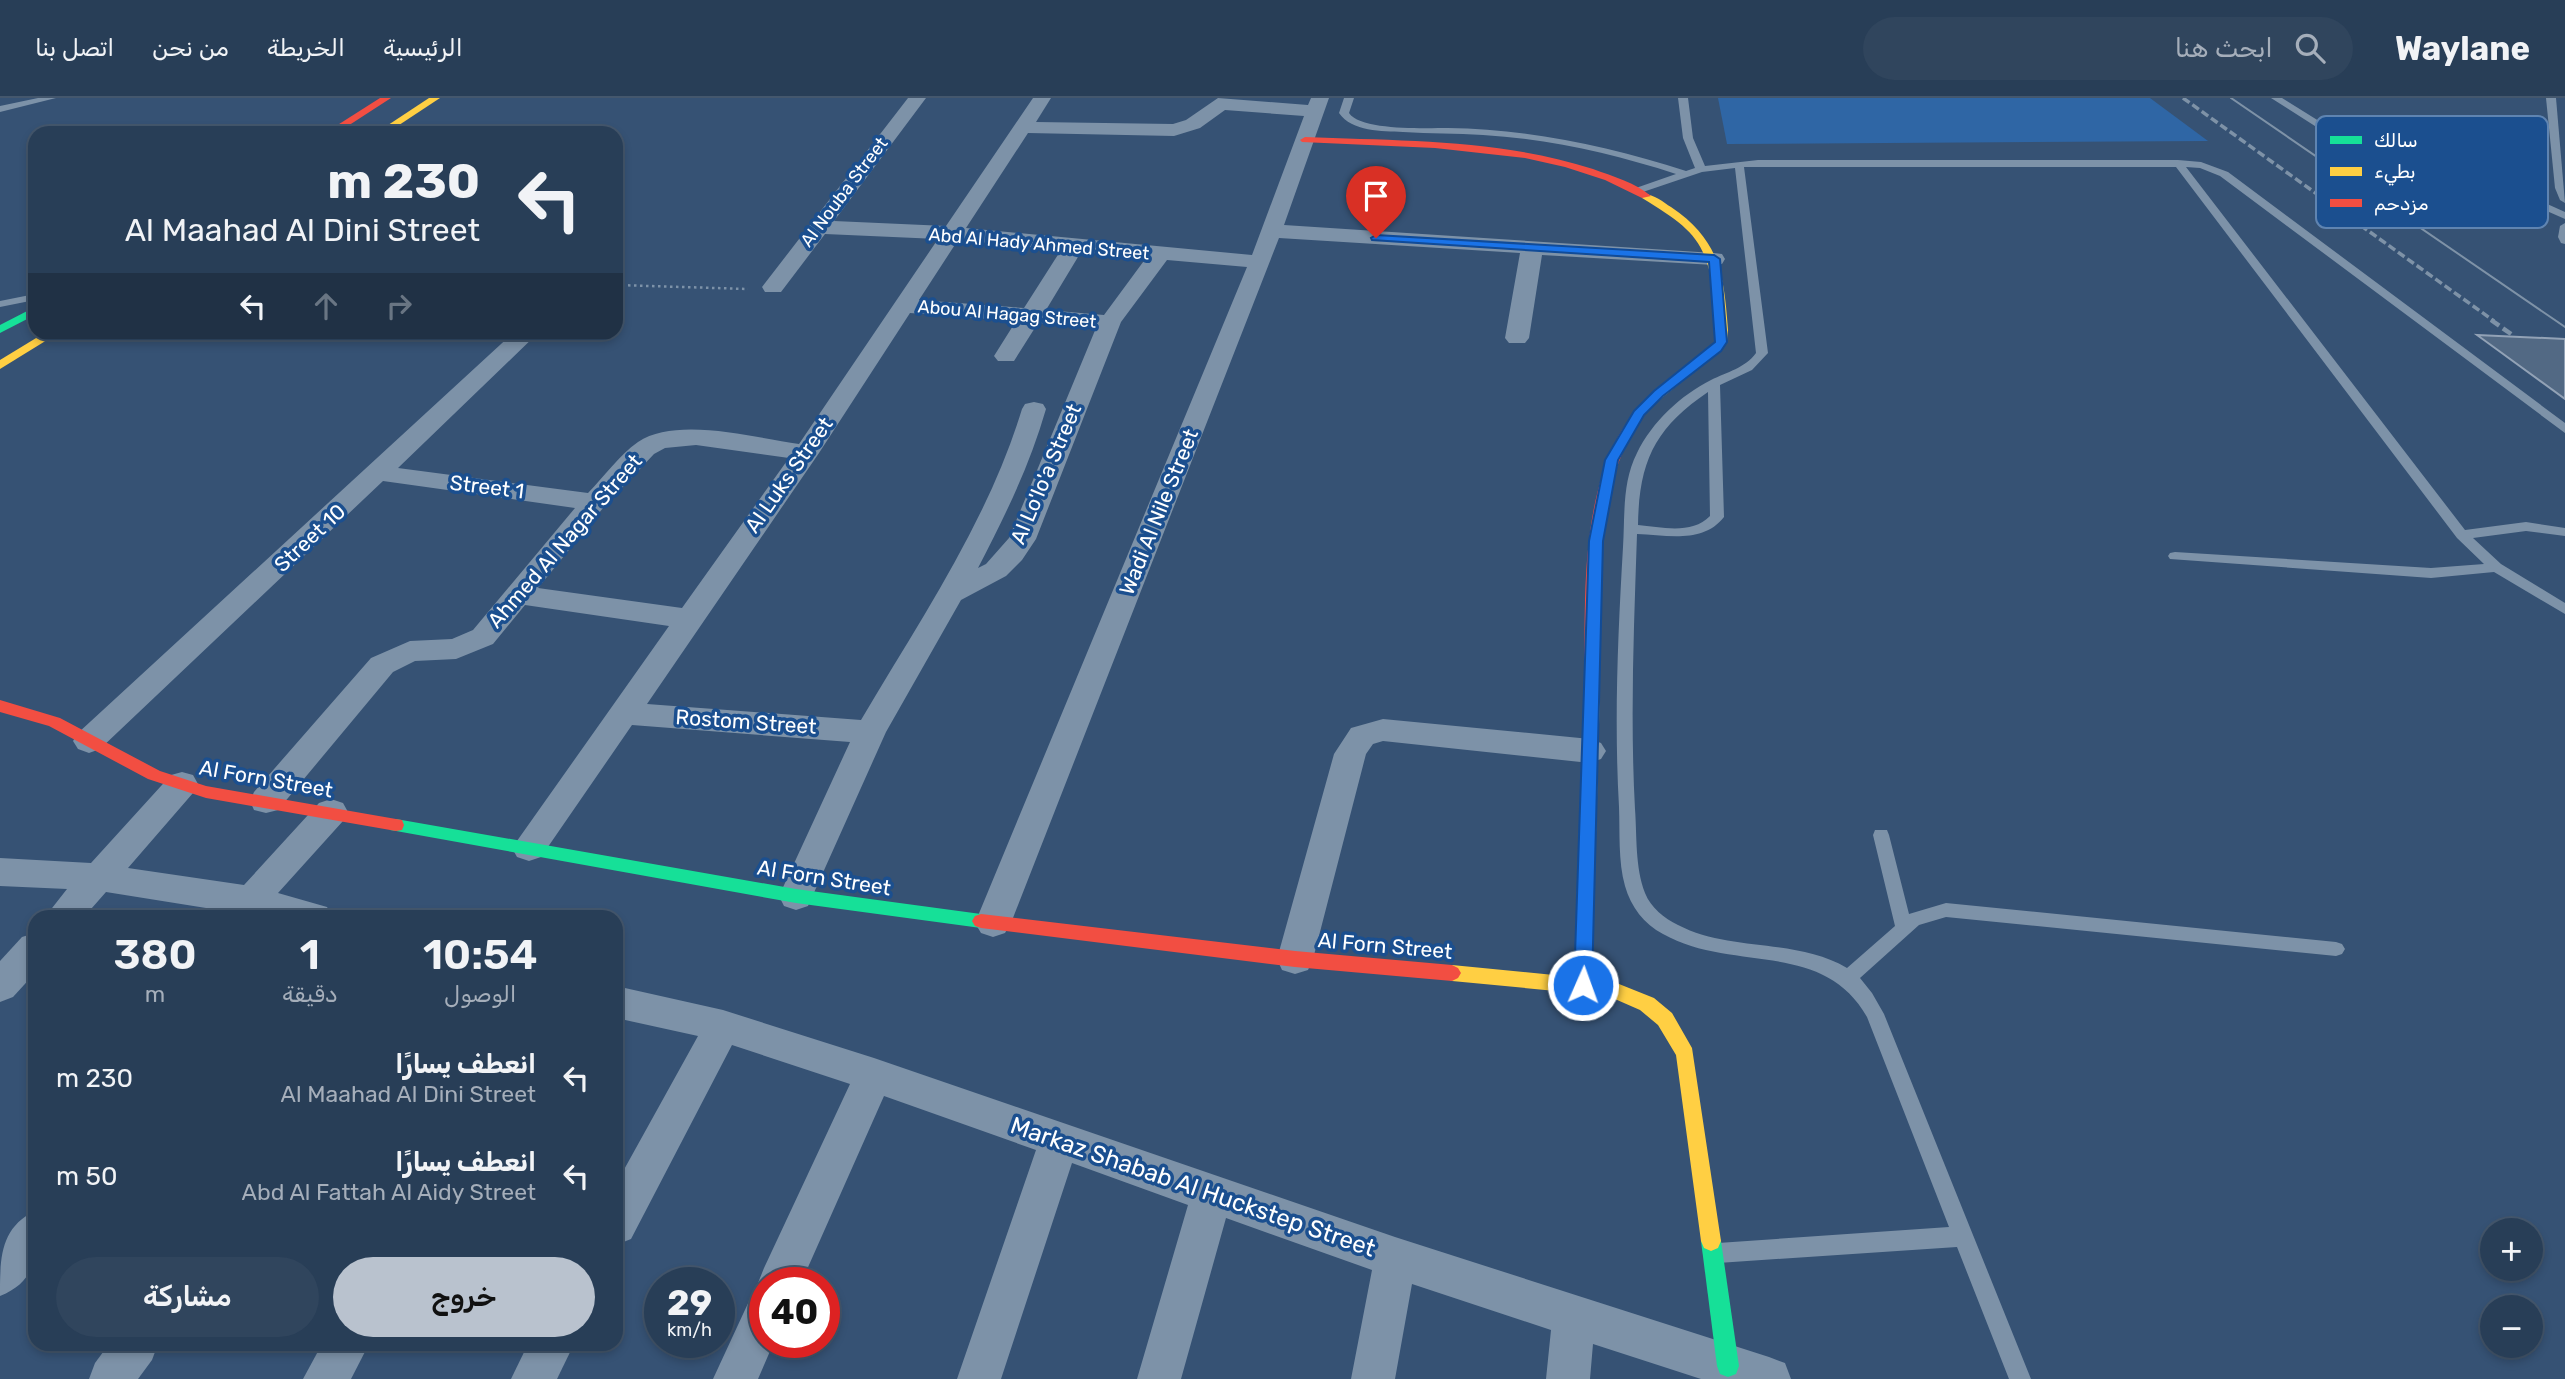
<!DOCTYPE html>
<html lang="ar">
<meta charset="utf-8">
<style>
:root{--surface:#283e57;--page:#30455d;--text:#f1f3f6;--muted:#a5aeba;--line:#44576d;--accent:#b9c2ce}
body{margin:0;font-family:Rubik,Vazirmatn,sans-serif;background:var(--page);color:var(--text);direction:rtl;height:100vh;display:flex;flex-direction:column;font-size:26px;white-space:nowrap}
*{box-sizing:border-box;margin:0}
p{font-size:23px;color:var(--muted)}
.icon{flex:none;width:38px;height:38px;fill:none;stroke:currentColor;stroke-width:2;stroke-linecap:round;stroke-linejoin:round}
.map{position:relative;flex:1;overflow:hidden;direction:ltr}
.details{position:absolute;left:28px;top:812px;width:595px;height:441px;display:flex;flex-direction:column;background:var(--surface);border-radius:21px;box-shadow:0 4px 10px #0003,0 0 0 2px var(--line);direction:rtl}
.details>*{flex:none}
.top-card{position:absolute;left:28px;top:28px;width:595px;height:214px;border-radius:21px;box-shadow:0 4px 10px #0003,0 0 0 2px var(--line);direction:rtl;background:#283e57;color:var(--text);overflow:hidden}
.tools{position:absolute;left:2480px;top:1120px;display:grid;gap:14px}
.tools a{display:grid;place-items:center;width:63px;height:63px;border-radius:50%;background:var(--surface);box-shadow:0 4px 10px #0003,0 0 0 2px var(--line);font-size:35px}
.speed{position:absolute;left:644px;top:1169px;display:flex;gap:14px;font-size:35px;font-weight:700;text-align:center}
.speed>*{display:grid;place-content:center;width:91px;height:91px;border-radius:50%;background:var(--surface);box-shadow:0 4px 10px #0003,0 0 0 2px var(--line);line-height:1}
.speed small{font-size:18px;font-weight:400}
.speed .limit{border:10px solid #d22;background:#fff;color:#111}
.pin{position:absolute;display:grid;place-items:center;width:60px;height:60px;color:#fff;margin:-72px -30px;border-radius:50% 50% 50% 0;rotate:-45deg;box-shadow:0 0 7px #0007}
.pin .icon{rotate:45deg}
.me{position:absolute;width:77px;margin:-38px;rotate:2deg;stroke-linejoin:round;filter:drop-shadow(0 0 5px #0008)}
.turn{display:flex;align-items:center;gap:24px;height:147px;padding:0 28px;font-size:32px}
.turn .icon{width:91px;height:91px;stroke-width:2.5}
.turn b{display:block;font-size:49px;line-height:60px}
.lanes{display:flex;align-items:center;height:66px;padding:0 28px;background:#0003;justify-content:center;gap:35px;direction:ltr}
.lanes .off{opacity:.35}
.eta{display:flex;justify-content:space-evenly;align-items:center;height:119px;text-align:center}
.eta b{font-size:42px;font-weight:600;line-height:49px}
.primary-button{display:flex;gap:14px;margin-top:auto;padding:14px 28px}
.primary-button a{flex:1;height:80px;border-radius:42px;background:var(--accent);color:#111;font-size:28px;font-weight:600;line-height:80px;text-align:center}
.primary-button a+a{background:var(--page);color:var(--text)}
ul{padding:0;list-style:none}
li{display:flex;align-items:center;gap:21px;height:98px;padding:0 28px}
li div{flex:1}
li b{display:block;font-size:26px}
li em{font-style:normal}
header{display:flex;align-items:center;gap:42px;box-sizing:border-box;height:98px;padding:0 35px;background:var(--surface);border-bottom:2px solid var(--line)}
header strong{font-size:33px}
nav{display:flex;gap:38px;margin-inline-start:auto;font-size:24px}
.search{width:490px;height:63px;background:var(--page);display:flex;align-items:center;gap:18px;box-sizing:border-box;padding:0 24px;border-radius:38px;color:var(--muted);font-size:26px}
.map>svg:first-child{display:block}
.green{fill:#2f66a5}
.building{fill:#526984;stroke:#92a2b6;stroke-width:2}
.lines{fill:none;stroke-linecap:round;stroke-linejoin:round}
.path{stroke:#7d92a8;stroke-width:2.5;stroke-dasharray:2.5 3.5;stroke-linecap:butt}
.lane{fill:#7d92a8;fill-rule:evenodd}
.street{fill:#7d92a8;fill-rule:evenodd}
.fast{fill:#16e098;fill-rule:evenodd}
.slow{fill:#ffcf43;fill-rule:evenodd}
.jam{fill:#f24e42;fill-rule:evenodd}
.tram{stroke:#7e92a7;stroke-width:2}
.rail-far1{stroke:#7e92a7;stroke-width:3.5;stroke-dasharray:8 3.5;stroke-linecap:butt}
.rail{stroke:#7e92a7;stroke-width:4.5;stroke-dasharray:10 4.5;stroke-linecap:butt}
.route{fill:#1a73e8;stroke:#114b97;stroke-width:2}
.labels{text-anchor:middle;stroke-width:7;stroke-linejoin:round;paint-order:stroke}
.far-street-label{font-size:18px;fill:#fff;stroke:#1b4f8f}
.street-label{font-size:21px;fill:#fff;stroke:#1b4f8f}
.near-street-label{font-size:24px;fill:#fff;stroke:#1b4f8f}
.key{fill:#1b4f8f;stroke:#5f84b1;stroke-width:2}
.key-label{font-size:19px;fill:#fff}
</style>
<header>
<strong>Waylane</strong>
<div class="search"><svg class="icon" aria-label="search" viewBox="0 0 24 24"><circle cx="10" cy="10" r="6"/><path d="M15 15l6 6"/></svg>ابحث هنا</div>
<nav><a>الرئيسية</a><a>الخريطة</a><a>من نحن</a><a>اتصل بنا</a></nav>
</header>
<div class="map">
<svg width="2565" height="1281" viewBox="0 0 2565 1281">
<rect width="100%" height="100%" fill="#365274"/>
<polygon class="green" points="1718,0 2150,0 2208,43 1727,46"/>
<polygon class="building" points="2477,237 2565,241 2565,301"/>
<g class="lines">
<polyline class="path" points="616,187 748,191"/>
<g class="lane">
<polygon points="38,0 56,0 0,14 0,8"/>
<path d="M1344 0H1354L1349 15C1361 33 1426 30 1448 30 1529 31 1609 48 1686 73L1695 70 1683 40 1678 0H1688L1693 40 1705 68 1758 62H2178L2201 64 2228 74 2565 325V335L2220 78 2200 70 2186 69 2465 432 2526 424 2565 430V438L2526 433 2473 440 2501 466 2565 505V516L2494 474 2431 480 2170 461 2168 458 2170 455 2175 454 2431 470 2484 466 2457 440 2176 69H1744L1768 255 1752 272 1720 287 1724 419C1703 446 1667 437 1637 436 1634 528 1630 619 1635 711 1637 738 1635 769 1645 795 1651 810 1664 820 1678 827 1730 854 1796 840 1847 870L1895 828 1873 737 1875 732H1887L1889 737 1909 816 1946 805 2336 844 2342 846 2345 851 2342 856 2336 858 1946 819 1919 827 1860 880 1872 895 1884 916 2031 1281H2009L1957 1149 1718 1165 1711 1162 1707 1155 1711 1148 1718 1145 1949 1129 1867 919C1823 841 1732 875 1663 836 1644 826 1631 809 1625 788 1618 763 1620 734 1619 709 1614 622 1618 535 1623 449 1625 418 1622 384 1637 355 1652 324 1681 297 1711 282 1727 274 1745 270 1756 255L1735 70 1702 74 1637 96 1632 93 1633 91 1676 76C1614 56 1549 41 1483 37 1456 35 1430 36 1403 34 1382 33 1352 34 1339 15ZM1708 294 1710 418C1692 437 1661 429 1638 427 1639 363 1655 330 1708 294Z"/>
<polygon points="2271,0 2282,0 2335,33 2368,48 2494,82 2565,114 2565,121 2486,86 2362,52 2329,37"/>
<polygon points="2546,0 2556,0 2565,105 2560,102 2555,90"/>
<polygon points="2565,125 2565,146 2561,145 2558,139 2560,128"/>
<polygon points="35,196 35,202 0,209 0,203"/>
</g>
<g class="street">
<path d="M908 0H926L834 123 946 128 1033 0H1051L1036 24 1173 26 1186 22 1218 0 1308 7 1311 0H1329L1284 127 1714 155 1722 156 1725 161 1722 166 1714 167 1542 157 1529 240 1525 245H1509L1505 240 1520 155 1279 140 1011 825 1005 835 993 839 981 835 975 825 1247 169 1167 162 1121 224 1036 441 1022 462 1006 478 961 502 886 634 808 808 796 812 784 808 779 798 850 644 632 627 541 759 529 763 517 759 512 750 669 528 525 507 493 546 456 561 415 563 393 574 278 712 266 715 254 712 250 703 254 694 371 560 410 543 452 541 473 532 575 410 383 383 100 651 89 655 78 651 73 643 78 635 514 234H539L398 370 588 395C604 379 619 357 638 344 677 318 755 340 799 346L938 141 825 136 781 194H765L762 189ZM1225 12 1304 18 1252 157 966 130 1028 35 1174 38 1200 30ZM958 142 1061 152 1024 210 919 202ZM1081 154 1146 160 1104 217 1046 212ZM910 215 1016 223 994 258 998 263H1014L1038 225 1096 230 1009 440 986 466 978 470C1005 418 1030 367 1046 311L1043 306 1034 304 1025 306 1022 311C988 423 920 522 861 622L647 606 819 355ZM696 347 789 360 682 510 538 490 603 410 654 356 665 350Z"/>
<polygon points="1383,621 1590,641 1601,645 1606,653 1601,661 1590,665 1383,643 1373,646 1366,656 1313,861 1308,872 1295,876 1282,872 1277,861 1334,656 1351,630"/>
<polygon points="182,674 193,677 198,686 193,695 128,770 244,787 319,705 331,701 343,705 348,714 343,723 278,795 327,809 333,819 262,819 106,794 84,819 45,819 67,791 0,788 0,760 91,765 171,677"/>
<polygon points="35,835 35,875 13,899 0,904 0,863 22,839"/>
<polygon points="616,888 723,912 874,960 1395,1139 1769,1259 1785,1265 1791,1281 1701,1281 1593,1246 1590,1281 1546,1281 1551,1232 1412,1186 1395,1281 1351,1281 1372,1172 1226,1120 1181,1281 1137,1281 1188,1107 1072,1065 1001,1281 957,1281 1036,1052 884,998 801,1185 765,1185 765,1244 774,1244 758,1281 713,1281 750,1201 762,1196 758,1185 764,1170 850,986 732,947 631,1141 616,1147 616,1086 698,938 616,920"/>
<path d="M35 1113C35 1151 42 1181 0 1198 0 1160 0 1130 35 1113Z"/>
<polygon points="109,1246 158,1246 152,1262 138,1281 89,1281 95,1265"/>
<polygon points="322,1246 369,1246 351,1281 303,1281"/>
<polygon points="528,1246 574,1246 557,1281 511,1281"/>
</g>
<g class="fast">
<polygon points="35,209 35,217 0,235 0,227"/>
<polygon points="396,721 796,791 981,816 987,818 990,823 987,828 981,830 796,805 396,733 390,732 388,727 390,722"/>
<polygon points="1711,1133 1718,1136 1721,1143 1739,1268 1736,1276 1728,1279 1720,1276 1717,1268 1701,1143 1704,1136"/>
</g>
<g class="slow">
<polygon points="429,0 440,0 387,35 376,35"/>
<path d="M1642 96C1653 95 1663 104 1671 109 1720 142 1724 177 1728 232L1727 242 1721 252 1642 316 1638 315V309L1713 248C1719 234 1715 219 1714 205 1709 144 1693 131 1642 100Z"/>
<polygon points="46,234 60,234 0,271 0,262"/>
<polygon points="1592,585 1600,590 1592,881 1609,882 1654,900 1672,915 1692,950 1721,1143 1718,1150 1711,1153 1704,1150 1701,1143 1676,957 1658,927 1640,912 1608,898 1452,883 1446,880 1443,875 1446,870 1452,867 1574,879 1584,590"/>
</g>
<g class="jam">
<polygon points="380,0 391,0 337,35 325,35"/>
<path d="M1305 39C1401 43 1500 41 1593 71 1612 78 1636 85 1651 98L1642 100 1605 82 1565 69 1525 60 1435 50 1302 44 1300 42Z"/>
<path d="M1642 308 1648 312C1642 321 1635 330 1630 339 1592 410 1600 512 1600 590L1592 595 1584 590C1586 508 1579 416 1617 341 1622 330 1631 320 1638 309Z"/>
<polygon points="0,602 60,620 160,673 206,688 396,721 402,722 404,727 402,732 396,733 206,700 148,681 49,628 0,614"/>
<polygon points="981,816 1295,853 1452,867 1458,870 1461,875 1458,880 1452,883 1295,869 981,830 975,828 972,823 975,818"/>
</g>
<polyline class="tram" points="2231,0 2565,229"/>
<polyline class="rail-far1" points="2183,0 2494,223"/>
<polyline class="rail" points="2491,222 2514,238"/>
</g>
<polygon class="route" points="1376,137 1714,157 1720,161 1727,244 1721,253 1663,298 1644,317 1618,362 1603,443 1592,887 1590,893 1583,895 1577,893 1574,887 1589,443 1605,362 1634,313 1654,293 1715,244 1709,164 1372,142 1371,140"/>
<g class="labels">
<g class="far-street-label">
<text transform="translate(844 94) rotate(-53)" y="6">Al Nouba Street</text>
<text transform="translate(1039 146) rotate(5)" y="6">Abd Al Hady Ahmed Street</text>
<text transform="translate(1007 216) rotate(5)" y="6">Abou Al Hagag Street</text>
</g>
<g class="street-label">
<text transform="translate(1046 376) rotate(-67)" y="7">Al Lo'lo'a Street</text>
<text transform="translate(789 377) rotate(-55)" y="7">Al Luks Street</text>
<text transform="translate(487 389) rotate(7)" y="7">Street 1</text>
<text transform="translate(1159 414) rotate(-68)" y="7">Wadi Al Nile Street</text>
<text transform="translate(310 440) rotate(-43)" y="7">Street 10</text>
<text transform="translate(565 443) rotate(-49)" y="7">Ahmed Al Nagar Street</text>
<text transform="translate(746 624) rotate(4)" y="7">Rostom Street</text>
<text transform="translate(266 681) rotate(10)" y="7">Al Forn Street</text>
<text transform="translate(824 780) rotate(9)" y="7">Al Forn Street</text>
<text transform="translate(1385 848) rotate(5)" y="7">Al Forn Street</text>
</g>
<g class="near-street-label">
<text transform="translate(1193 1089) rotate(19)" y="8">Markaz Shabab Al Huckstep Street</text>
</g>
</g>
<rect x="2316" y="18" width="232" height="112" rx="10" class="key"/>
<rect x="2330" y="38" width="32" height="8" fill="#16e098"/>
<rect x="2330" y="69" width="32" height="9" fill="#ffcf43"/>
<rect x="2330" y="101" width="32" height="8" fill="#f24e42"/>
<g class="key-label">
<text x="2374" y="49">سالك</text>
<text x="2374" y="80">بطيء</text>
<text x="2374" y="112">مزدحم</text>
</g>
</svg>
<div class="tools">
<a>+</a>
<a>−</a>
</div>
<div class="speed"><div>29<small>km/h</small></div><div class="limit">40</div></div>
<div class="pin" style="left:1376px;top:140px;background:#d93025"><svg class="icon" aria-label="arrive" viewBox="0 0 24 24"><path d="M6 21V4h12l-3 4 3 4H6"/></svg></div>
<svg class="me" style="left:1583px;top:887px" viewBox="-20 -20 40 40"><circle r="17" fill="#1a73e8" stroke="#fff" stroke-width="3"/><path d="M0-11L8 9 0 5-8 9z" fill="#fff"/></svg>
<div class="top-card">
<div class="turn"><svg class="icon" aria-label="left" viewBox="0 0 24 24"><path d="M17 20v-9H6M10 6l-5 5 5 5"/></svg><div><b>230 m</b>Al Maahad Al Dini Street</div></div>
<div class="lanes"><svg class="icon" aria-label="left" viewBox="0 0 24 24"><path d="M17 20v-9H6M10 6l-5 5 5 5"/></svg><svg class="icon off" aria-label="ahead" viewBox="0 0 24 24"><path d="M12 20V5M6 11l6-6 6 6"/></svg><svg class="icon off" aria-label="right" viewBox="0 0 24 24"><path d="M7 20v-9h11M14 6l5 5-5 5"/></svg></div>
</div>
<section class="details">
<div class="eta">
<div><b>10:54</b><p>الوصول</p></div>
<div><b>1</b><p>دقيقة</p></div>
<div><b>380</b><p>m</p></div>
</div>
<ul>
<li><svg class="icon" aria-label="left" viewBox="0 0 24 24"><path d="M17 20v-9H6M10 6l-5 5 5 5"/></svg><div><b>انعطف يسارًا</b><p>Al Maahad Al Dini Street</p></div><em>230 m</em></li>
<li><svg class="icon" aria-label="left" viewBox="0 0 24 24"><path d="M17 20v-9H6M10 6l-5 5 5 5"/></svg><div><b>انعطف يسارًا</b><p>Abd Al Fattah Al Aidy Street</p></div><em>50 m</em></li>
</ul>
<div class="primary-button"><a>خروج</a><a>مشاركة</a></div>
</section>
</div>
